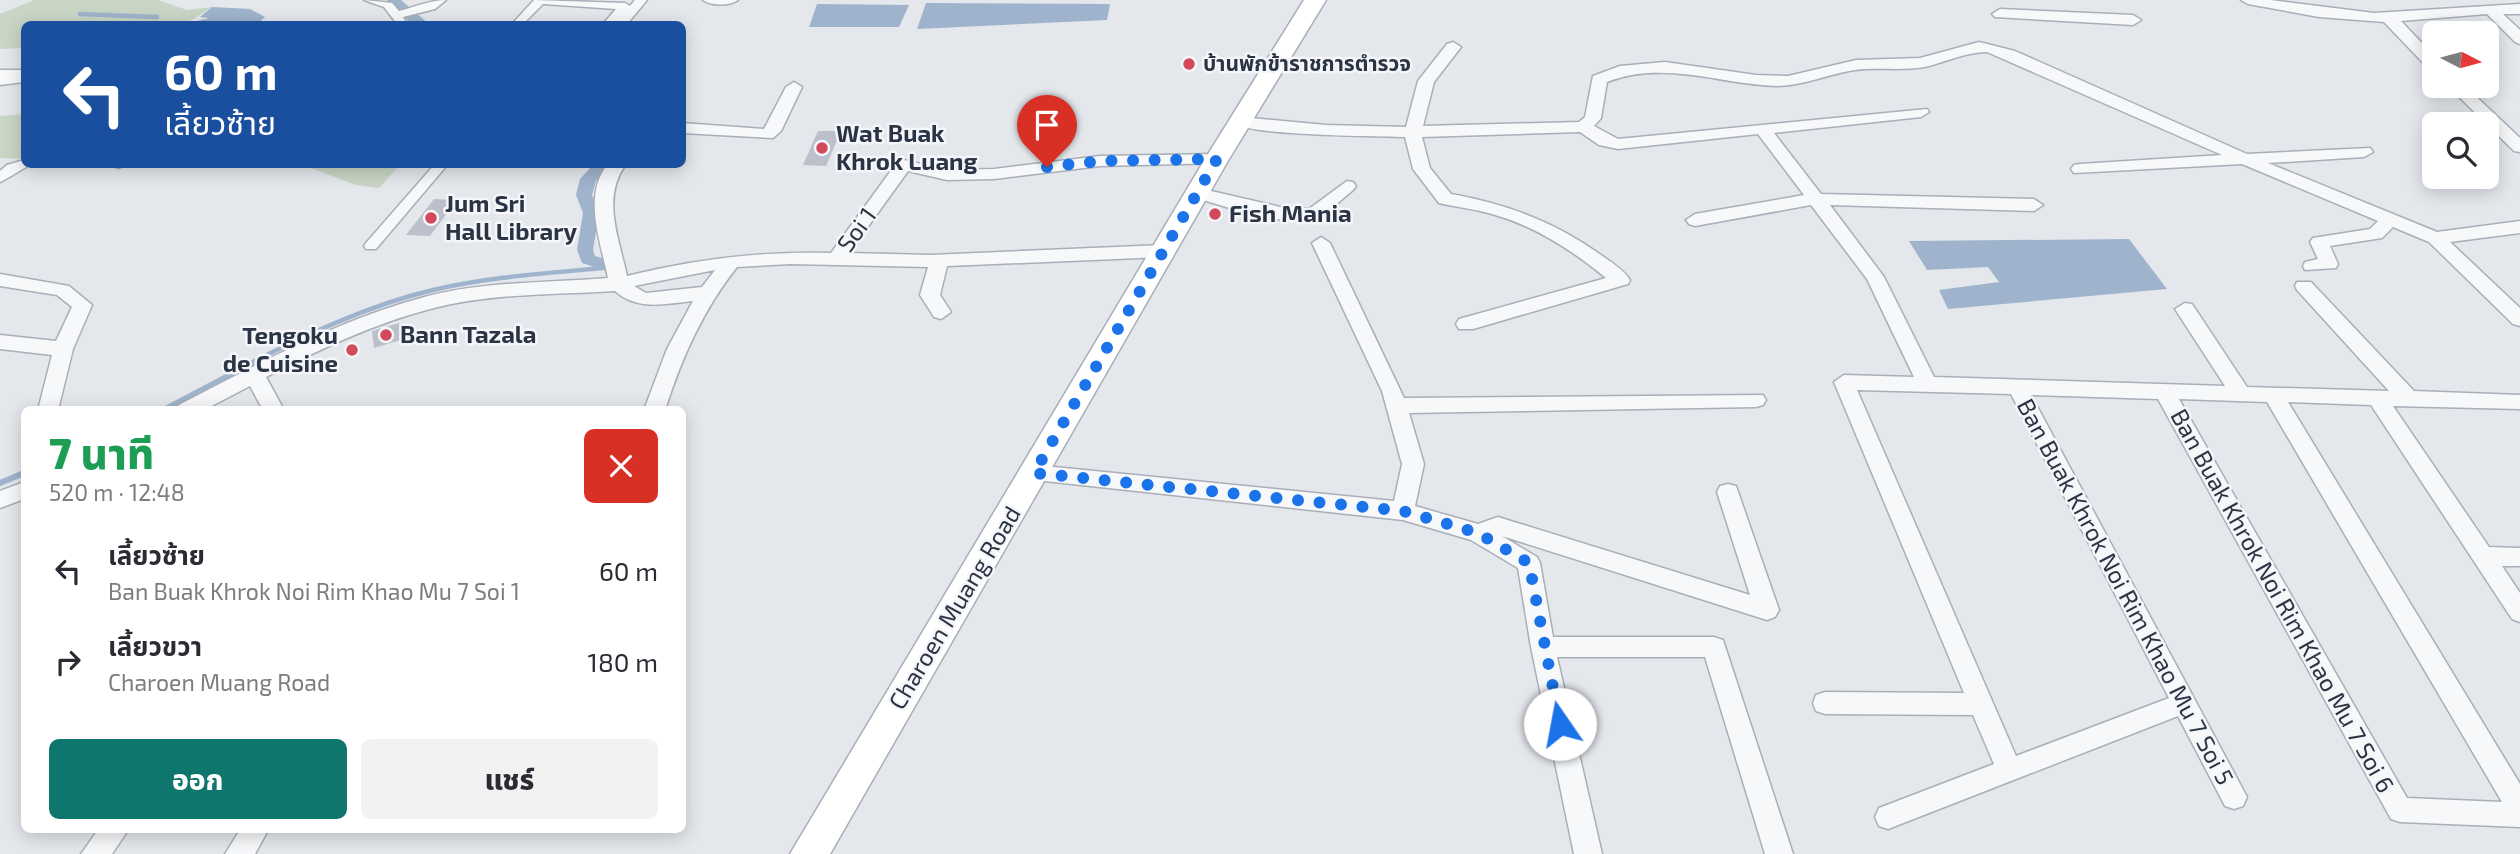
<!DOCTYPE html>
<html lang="th">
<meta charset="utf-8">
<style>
:root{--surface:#fff;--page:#f2f2f3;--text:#2b2b33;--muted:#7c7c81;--accent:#0f766e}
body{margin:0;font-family:"Exo 2","Noto Sans Thai",sans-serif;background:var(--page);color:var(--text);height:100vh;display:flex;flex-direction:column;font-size:26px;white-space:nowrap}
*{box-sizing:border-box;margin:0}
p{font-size:23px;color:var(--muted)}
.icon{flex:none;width:38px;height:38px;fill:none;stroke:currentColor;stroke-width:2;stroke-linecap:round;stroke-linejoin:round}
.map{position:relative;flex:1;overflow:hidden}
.sheet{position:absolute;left:21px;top:406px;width:665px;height:427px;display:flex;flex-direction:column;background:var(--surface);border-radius:10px;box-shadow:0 4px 18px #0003}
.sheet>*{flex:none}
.hud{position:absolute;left:21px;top:21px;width:665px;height:147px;border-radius:10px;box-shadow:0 4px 18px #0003;background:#1a4fa0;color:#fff;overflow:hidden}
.needle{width:46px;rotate:96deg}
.fabs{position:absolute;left:2422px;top:21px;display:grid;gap:14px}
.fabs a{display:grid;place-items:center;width:77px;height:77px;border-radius:10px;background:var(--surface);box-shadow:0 4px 18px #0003;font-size:35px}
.pin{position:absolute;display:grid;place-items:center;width:60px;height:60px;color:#fff;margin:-72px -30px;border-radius:50% 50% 50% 0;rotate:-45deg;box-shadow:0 0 7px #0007}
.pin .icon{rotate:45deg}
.me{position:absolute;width:77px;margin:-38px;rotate:348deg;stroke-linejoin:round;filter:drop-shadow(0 0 5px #0008)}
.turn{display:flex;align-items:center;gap:24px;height:147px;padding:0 28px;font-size:32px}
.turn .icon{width:91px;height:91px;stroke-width:2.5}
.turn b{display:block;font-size:49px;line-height:60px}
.round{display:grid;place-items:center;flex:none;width:74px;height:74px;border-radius:10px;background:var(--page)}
.headline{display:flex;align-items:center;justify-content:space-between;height:119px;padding:0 28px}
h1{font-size:42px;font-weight:800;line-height:52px;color:#1e9e55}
.primary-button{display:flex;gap:14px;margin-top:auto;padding:14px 28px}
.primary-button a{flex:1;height:80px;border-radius:10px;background:var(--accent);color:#fff;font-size:28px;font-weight:800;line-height:80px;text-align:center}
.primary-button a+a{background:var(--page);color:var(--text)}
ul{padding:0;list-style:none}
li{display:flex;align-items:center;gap:21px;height:91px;padding:0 28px}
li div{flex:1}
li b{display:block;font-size:26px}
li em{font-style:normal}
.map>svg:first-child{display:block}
.green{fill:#c9d6c5}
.water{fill:#9fb4cc}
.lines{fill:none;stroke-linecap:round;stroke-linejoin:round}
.stream-far1{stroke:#9fb4cc;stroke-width:4.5}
.stream{stroke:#9fb4cc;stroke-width:6}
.canal{fill:#9fb4cc;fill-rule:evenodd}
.building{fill:#bbc0ca}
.pedestrian-casing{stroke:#a9aeb7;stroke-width:3}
.minor-casing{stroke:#a9aeb7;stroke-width:3}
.secondary-casing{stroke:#a9aeb7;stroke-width:3}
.pedestrian{fill:#f7f8fa;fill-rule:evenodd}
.minor{fill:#f7f8fa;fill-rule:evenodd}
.secondary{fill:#fff;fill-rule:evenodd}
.route{stroke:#1a73e8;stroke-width:12;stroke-dasharray:0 21.6}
.poi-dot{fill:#d1495b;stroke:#f4f6f9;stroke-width:2.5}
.labels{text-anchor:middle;stroke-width:5;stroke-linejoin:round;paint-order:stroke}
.far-poi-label{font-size:21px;font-weight:bold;fill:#2b3445;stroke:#f4f6f9;text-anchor:start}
.poi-label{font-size:24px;font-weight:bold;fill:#2b3445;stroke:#f4f6f9;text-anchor:start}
.street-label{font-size:24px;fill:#2b3445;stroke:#f4f6f9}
</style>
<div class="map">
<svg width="2520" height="854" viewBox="0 0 2520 854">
<rect width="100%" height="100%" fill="#e4e7ec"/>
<g class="green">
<polygon points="34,0 158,0 187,10 212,7 185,24 24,24 24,48 0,49 0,14"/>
<polygon points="24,114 24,159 0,158 0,116"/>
<polygon points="303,165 400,164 400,165 379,188 356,185"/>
</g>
<g class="water">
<polygon points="926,3 1110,4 1107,20 917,29"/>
<polygon points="817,4 909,5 899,27 809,27"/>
<polygon points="212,7 250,9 265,17 257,24 185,24 209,18 200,17"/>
<polygon points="2129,239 2167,289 1948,309 1939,290 1999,282 1988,267 1927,270 1909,241"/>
</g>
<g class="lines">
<g class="stream-far1">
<polyline points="80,14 157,17"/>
<path d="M249 364C308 334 369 305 433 290 492 276 553 273 613 267"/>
</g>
<g class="stream">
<polyline points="164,410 253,363"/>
<polyline points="0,483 24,473"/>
</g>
<g class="canal">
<path d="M387 0H401L429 24C409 26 399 16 387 0Z"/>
<polygon points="594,164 612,164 596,181 592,195 599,213 593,250 595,256 619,263 622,267 613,273 582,263 577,250 583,213 576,195 580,179"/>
</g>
</g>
<g class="building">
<polygon points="818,131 841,131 826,166 803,165"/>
<polygon points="434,199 457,200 430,236 406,235"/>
<polygon points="399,323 401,340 374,348 372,331"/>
</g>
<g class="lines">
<g class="pedestrian-casing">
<g id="pedestrian">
<path d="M364 0 392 3 399 11C415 7 430 0 446 0L435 9 403 17 407 24H397L384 7Z"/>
<polygon points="534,0 625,3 630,6 635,0 647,0 627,24 617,24 617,22 615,24 603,24 616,9 543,4 523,24 512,24"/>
<path d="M703 0H738C730 6 711 6 703 0Z"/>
<polygon points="0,70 24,70 24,82 0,85"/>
<path d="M24 160V164H30C27 167 3 181 0 182V171L7 165Z"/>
<polygon points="108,164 125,164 119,168"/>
<polygon points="435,164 448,164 376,249 366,249 364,246 366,243"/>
</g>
</g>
<g class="minor-casing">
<g id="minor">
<polygon points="2241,0 2271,0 2374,13 2520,4 2520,14 2503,14 2520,30 2520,44 2515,42 2487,14 2401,21 2434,56 2434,70 2428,68 2384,22 2319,17 2248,4"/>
<polygon points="2000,9 2133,15 2141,20 2133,25 1995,17 1992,14"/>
<path d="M1453 42 1461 47 1434 82 1423 126 1579 122 1585 117 1593 76 1620 66 1665 62 1756 75 1788 76 1856 60 1920 58 1979 42 2015 51 2247 154 2370 148 2373 152 2364 157 2268 163 2437 232 2520 221V233L2450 242 2520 308V326L2513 324 2429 242 2393 227 2382 238 2330 246 2338 264 2336 268 2305 270 2303 266 2305 262 2318 259 2310 242 2313 238 2370 229 2378 221 2242 164 2074 173 2071 169 2074 165 2080 164 2222 155 1987 52C1965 52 1946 62 1925 67 1902 71 1878 67 1855 70 1828 74 1803 86 1776 86 1719 84 1663 60 1607 82L1601 118 1594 126 1618 139 1927 109 1929 112 1921 117 1774 133 1821 194 2034 199 2043 205 2034 211 1830 205 1884 277 1934 377 2225 386 2175 309 2185 303 2192 304 2247 387 2389 391 2297 290 2295 286 2297 282H2311L2414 391 2520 395V409L2393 406 2489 547 2520 548V566H2502L2520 593V622L2512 619 2371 405 2288 402 2520 784V827L2400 822 2391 819 2158 399 2031 395 2247 797 2243 806 2234 809 2225 806 2178 716 1888 829 1879 826 1875 817 1879 808 1994 764 1973 715 1825 714 1816 711 1813 703 1816 695 1825 692 1964 693 1834 382 1844 375 1914 377 1867 279 1811 205 1695 226 1689 224 1686 220 1695 214 1804 195 1758 134 1618 149 1599 145 1580 132 1422 137 1430 168 1451 194C1507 204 1555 222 1601 255 1611 262 1624 270 1630 280L1628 284 1473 329H1459L1456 324 1459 319 1606 278C1572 250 1535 226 1492 214 1475 209 1456 207 1439 203L1413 169 1405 137C1379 136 1245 136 1232 122L1240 117 1326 125 1406 127 1418 81 1447 44ZM1857 390 2011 394 2169 698 2016 756ZM2179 399 2267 402 2502 802 2407 798Z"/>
<polygon points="794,82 802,87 781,131 773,138 682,133 682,123 764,129 786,87"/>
<polygon points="2448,86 2465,86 2520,138 2520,152 2514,151"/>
<path d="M1217 154 1226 159 1223 163 1100 166 994 179 947 180 908 171 849 253 931 255 1163 245 1172 251 1163 257 947 266 940 295 951 312 941 319 934 317 920 295 928 267 791 264 737 267C703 310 682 357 665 410H644L667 349 693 301C664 304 638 311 615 291 555 295 491 293 434 308 375 323 318 350 266 377L284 410H263L250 386 204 410H176L179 405C259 364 339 319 428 296 486 281 549 283 608 278 601 243 582 195 608 164H626C601 198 619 238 627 276 695 259 760 251 831 253L898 161 904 160 947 170 994 169 1100 156ZM715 270 702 287 646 293 634 286Z"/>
<path d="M1347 181 1353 182 1356 186 1353 190 1320 218C1281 228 1230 207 1192 197L1189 193 1198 188 1289 209H1309Z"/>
<polygon points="1321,237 1330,243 1404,398 1763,395 1766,400 1763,405 1756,407 1409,413 1424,464 1415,506 1478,524 1498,517 1750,595 1717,492 1720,486 1728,484 1736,486 1779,610 1775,617 1767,620 1502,536 1537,557 1540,563 1553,637 1714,637 1723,640 1793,854 1765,854 1705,657 1557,657 1602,854 1574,854 1531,647 1518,568 1471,540 1403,520 1026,479 1023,473 1026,467 1034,465 1394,501 1402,464 1382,391 1312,243"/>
<polygon points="0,274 69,286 92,305 73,349 58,410 38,410 52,355 0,349 0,335 56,341 72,307 57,295 0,286"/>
<polygon points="24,482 24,499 0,508 0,491"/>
<polygon points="98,830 128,830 112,854 81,854"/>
<polygon points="240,830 268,830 255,854 225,854"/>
</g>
</g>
<g class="secondary-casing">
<polygon id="secondary" points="1304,0 1326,0 1229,159 830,854 790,854 1205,159"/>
</g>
<use href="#pedestrian" class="pedestrian"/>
<use href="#minor" class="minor"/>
<use href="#secondary" class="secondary"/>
</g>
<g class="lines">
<polyline class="route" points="1047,167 1100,161 1217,159 1034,473 1403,511 1478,533 1529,563 1560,724"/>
</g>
<g class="poi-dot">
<circle cx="1189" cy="64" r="7"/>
<circle cx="822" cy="148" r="7"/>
<circle cx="1215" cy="214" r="7"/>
<circle cx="431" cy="218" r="7"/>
<circle cx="386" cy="335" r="7"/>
<circle cx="352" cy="350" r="7"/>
</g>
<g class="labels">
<g class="far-poi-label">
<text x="1203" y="71">บ้านพักข้าราชการตำรวจ</text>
</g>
<g class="poi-label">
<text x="836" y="142">Wat Buak<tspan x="836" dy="28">Khrok Luang</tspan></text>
<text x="445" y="212">Jum Sri<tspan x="445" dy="28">Hall Library</tspan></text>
<text x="1229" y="222">Fish Mania</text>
<text x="400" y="343">Bann Tazala</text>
<text x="338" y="344" text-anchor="end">Tengoku<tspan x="338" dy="28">de Cuisine</tspan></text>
</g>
<g class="street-label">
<text transform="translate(857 230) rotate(-54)" y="8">Soi 1</text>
<text transform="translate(2125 592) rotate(62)" y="8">Ban Buak Khrok Noi Rim Khao Mu 7 Soi 5</text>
<text transform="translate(2282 601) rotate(61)" y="8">Ban Buak Khrok Noi Rim Khao Mu 7 Soi 6</text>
<text transform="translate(955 608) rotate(-59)" y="8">Charoen Muang Road</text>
</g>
</g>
</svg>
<div class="fabs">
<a><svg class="needle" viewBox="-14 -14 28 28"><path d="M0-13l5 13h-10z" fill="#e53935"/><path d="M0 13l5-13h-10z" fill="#7c7c81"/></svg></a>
<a><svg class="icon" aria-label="search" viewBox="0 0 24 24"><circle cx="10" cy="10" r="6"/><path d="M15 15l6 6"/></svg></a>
</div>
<div class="pin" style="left:1047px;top:167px;background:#d93025"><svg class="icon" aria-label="arrive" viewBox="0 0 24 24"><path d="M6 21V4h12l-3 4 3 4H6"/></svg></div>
<svg class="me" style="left:1560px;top:724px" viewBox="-20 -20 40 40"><circle r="19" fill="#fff"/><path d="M0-13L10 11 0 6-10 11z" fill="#1a73e8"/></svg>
<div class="hud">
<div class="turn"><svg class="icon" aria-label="left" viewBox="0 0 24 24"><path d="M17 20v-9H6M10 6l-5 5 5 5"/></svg><div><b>60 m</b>เลี้ยวซ้าย</div></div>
</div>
<section class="sheet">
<div class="headline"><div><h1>7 นาที</h1><p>520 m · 12:48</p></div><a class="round" style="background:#d93025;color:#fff"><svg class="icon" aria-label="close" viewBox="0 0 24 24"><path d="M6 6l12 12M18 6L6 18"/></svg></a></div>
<ul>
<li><svg class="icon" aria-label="left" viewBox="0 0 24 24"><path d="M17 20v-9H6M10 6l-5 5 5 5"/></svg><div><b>เลี้ยวซ้าย</b><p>Ban Buak Khrok Noi Rim Khao Mu 7 Soi 1</p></div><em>60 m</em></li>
<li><svg class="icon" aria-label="right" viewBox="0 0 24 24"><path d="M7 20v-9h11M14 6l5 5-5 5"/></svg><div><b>เลี้ยวขวา</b><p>Charoen Muang Road</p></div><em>180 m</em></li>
</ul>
<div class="primary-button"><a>ออก</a><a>แชร์</a></div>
</section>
</div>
